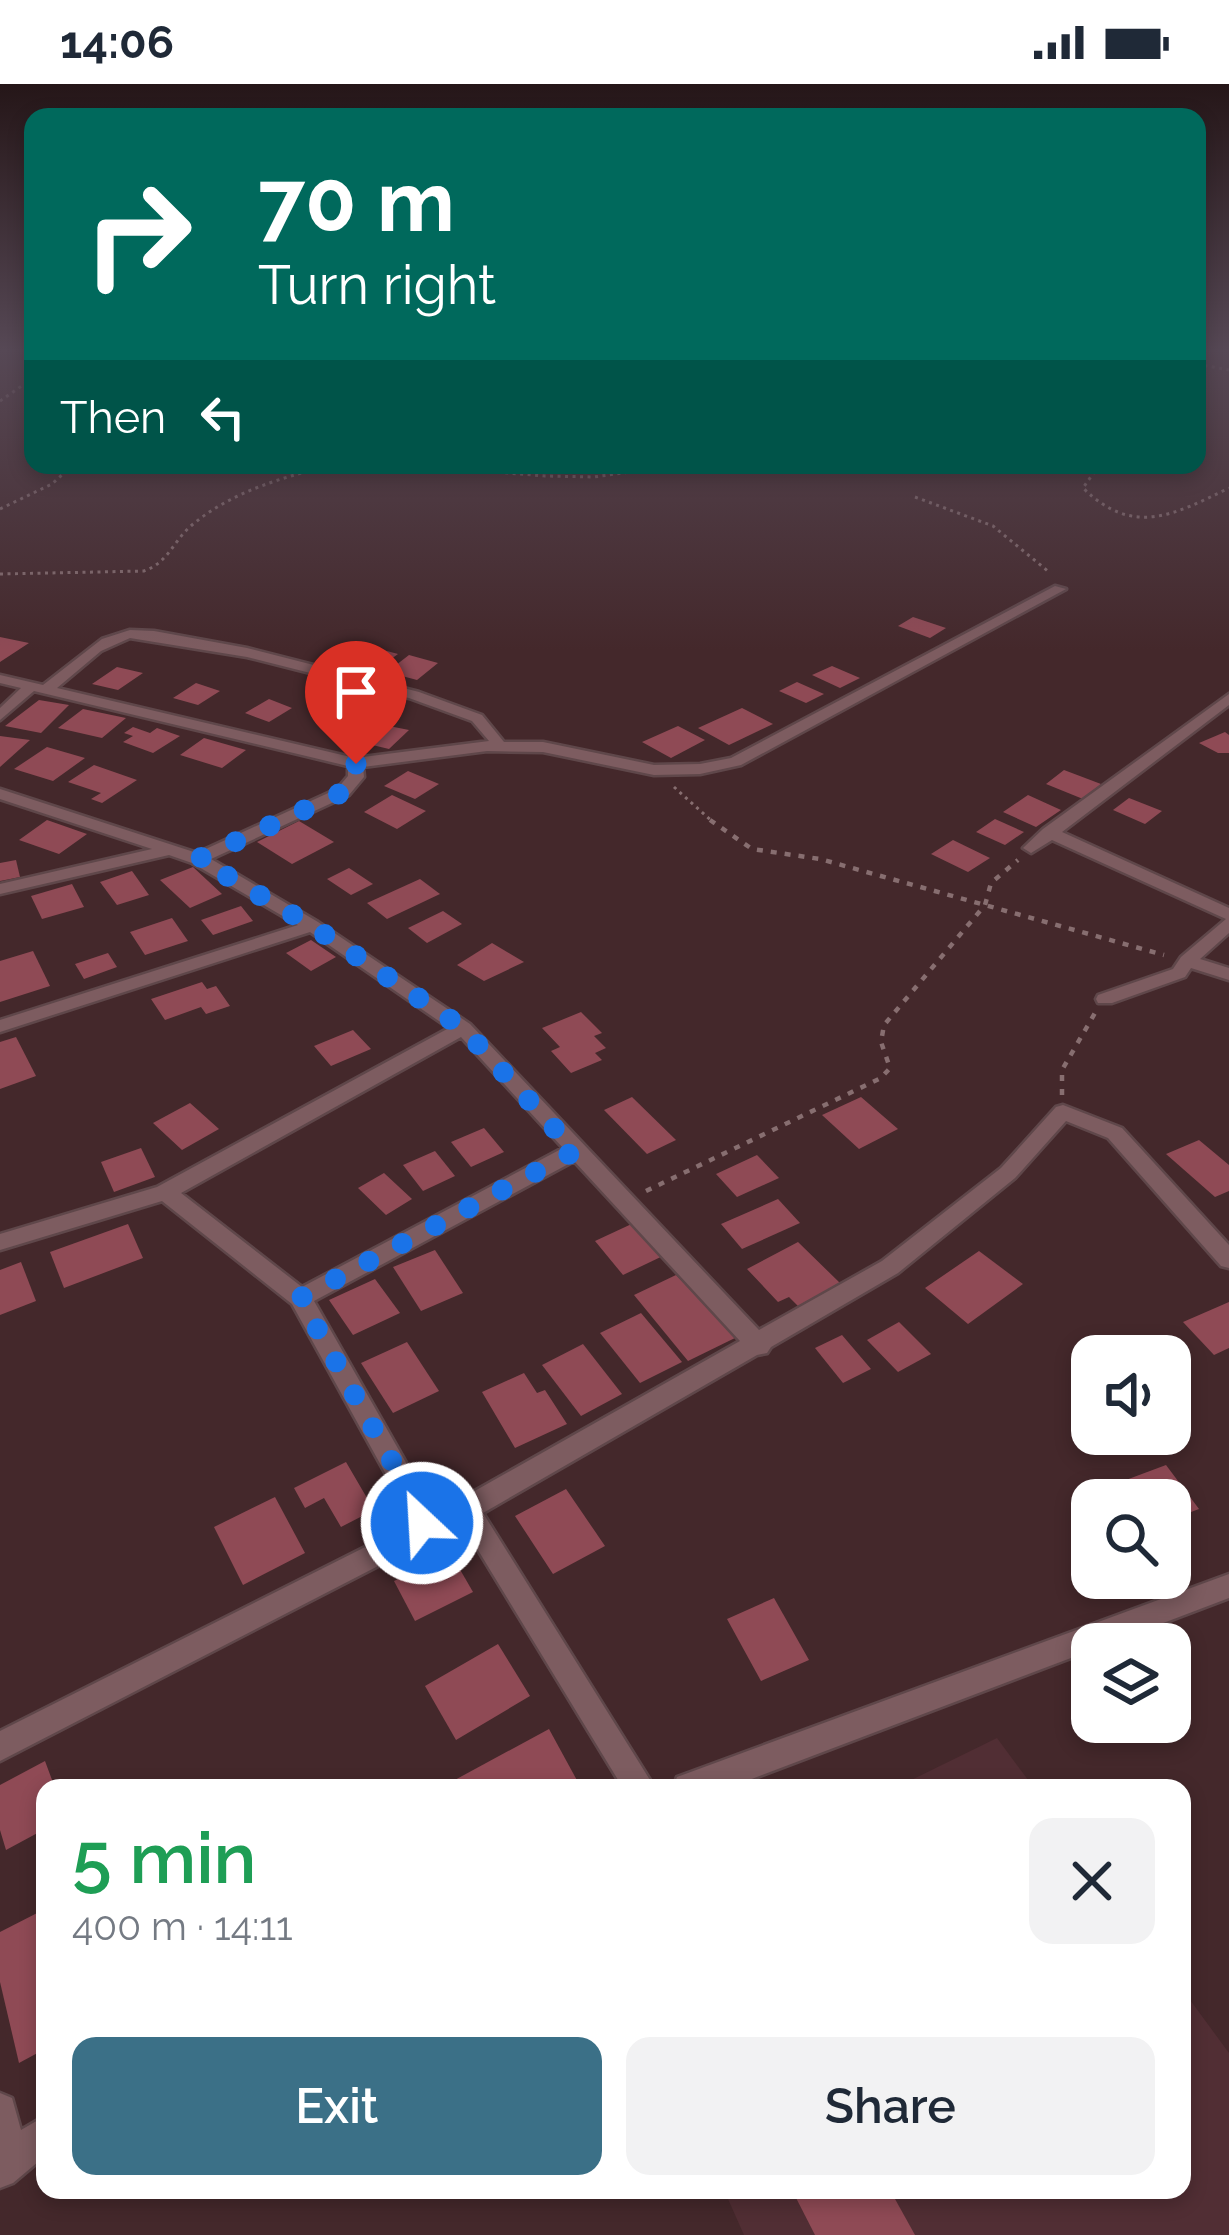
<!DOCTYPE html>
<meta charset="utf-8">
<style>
:root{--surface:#fff;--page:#f2f2f3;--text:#1f2937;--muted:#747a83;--accent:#3b7087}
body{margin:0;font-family:Raleway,sans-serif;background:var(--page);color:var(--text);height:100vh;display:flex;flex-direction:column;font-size:45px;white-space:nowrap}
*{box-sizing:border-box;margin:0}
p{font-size:39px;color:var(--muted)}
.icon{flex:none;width:66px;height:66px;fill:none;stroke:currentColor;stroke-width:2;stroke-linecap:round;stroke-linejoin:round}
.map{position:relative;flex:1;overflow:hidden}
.details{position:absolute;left:36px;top:1695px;width:1155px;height:420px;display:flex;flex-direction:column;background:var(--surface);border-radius:24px;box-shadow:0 6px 18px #0003}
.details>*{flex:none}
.banner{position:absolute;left:24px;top:24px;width:1182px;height:366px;border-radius:24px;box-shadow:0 6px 18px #0003;background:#00695c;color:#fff;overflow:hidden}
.buttons{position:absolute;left:1071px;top:1251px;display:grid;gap:24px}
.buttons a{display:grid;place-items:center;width:120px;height:120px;border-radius:24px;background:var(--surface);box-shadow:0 6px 18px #0003;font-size:60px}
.pin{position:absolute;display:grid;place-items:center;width:102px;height:102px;color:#fff;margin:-123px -51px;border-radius:50% 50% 50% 0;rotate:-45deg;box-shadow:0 0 12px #0007}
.pin .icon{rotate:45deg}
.me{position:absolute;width:132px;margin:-66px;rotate:335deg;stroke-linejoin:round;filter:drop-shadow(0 0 9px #0008)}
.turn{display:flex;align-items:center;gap:42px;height:252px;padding:0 36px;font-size:54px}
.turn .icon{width:156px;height:156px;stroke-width:2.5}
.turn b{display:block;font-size:84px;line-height:102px}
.then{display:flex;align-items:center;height:114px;padding:0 36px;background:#0003;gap:24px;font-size:45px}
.round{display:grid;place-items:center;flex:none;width:126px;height:126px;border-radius:24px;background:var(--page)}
.headline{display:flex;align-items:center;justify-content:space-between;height:204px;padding:0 36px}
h1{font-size:72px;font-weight:600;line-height:90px;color:#1e9e55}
.primary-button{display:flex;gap:24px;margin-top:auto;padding:24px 36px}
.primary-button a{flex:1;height:138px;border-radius:24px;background:var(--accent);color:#fff;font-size:48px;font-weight:600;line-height:138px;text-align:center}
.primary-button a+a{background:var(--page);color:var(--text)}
.status{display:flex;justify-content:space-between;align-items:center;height:84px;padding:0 60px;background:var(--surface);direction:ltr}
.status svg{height:33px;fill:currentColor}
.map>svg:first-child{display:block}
.built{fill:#512e34}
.building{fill:#8f4a55}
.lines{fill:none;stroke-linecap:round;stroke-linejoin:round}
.street-casing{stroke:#5f474a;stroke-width:5}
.path-far1{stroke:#876e70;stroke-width:3;stroke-dasharray:3 4.5;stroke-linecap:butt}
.path{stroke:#876e70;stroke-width:4.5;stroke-dasharray:6 8;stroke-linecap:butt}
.street{fill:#7d5c60;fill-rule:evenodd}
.route{stroke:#1a73e8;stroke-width:21;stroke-dasharray:0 37.8}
</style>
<div class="status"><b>14:06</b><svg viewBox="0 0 49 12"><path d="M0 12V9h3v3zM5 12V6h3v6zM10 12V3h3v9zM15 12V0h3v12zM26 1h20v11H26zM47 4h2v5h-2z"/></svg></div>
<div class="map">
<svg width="1229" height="2151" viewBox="0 0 1229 2151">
<rect width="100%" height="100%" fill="#44282b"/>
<g class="built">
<polygon points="997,1654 1034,1704 895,1704"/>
<polygon points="1182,1905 1229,1969 1229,2151 744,2151 724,2106 1182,2106"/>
</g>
<g class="building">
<polygon points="913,533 946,544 930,554 898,542"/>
<polygon points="0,553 29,559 0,578"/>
<polygon points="372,563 398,570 375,587 348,580"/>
<polygon points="409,571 438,579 417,596 387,588"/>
<polygon points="832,582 860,594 840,604 812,591"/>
<polygon points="117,583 143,589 118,606 92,600"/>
<polygon points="797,598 824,610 806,619 779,607"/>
<polygon points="196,599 220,607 198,621 173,614"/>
<polygon points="269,615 292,624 269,638 245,629"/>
<polygon points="39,616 69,621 41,649 5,642"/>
<polygon points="742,624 773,640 729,661 698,644"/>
<polygon points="83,625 126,634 102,654 58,644"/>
<polygon points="384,641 409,646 389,665 364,659"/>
<polygon points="678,642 705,656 671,674 642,658"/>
<polygon points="133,643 150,649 157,644 180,652 153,669 123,658 133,652 124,649"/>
<polygon points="1225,648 1229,651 1229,669 1218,669 1199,659"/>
<polygon points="0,652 30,656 0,683"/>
<polygon points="204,654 246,666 222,684 180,671"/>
<polygon points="47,663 85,674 53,697 14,685"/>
<polygon points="94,681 137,696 102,719 91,715 101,709 68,698"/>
<polygon points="1064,686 1101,700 1083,715 1046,700"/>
<polygon points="408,687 439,700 415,715 384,702"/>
<polygon points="392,711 426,727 397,745 364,728"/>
<polygon points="1028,711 1061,726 1036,743 1003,728"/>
<polygon points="1129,714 1162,727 1145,740 1113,726"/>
<polygon points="995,735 1024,748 1005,761 976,748"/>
<polygon points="47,736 87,750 59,770 19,756"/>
<polygon points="299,737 334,758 292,780 257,758"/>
<polygon points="953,756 990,774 968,788 931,770"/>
<polygon points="16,776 20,793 0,797 0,779"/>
<polygon points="193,783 222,810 190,824 160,796"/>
<polygon points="349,784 373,800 351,811 327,795"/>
<polygon points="132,787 149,811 117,821 100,798"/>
<polygon points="420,795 440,810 387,835 367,819"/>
<polygon points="72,800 84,823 42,835 31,812"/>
<polygon points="241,822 253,837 213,851 201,836"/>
<polygon points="443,827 462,840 427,859 408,844"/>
<polygon points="172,834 188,857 145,871 130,848"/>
<polygon points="311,856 336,873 311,887 286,869"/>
<polygon points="492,859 524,878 484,897 457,881"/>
<polygon points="33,867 50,902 0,918 0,877"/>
<polygon points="108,869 117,883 84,895 75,880"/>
<polygon points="202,898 207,905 216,902 230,922 206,930 201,923 165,936 151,915"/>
<polygon points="581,928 602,949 594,952 606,964 595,969 602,976 571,989 551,967 560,963 542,944"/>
<polygon points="353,946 371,965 331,982 314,962"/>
<polygon points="16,953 36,992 0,1005 0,958"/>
<polygon points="632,1013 676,1056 647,1070 604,1026"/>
<polygon points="861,1013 898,1045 859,1065 822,1031"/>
<polygon points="190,1019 219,1045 182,1066 153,1039"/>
<polygon points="484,1044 504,1068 471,1083 451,1058"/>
<polygon points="1199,1056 1229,1081 1229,1107 1215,1113 1166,1070"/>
<polygon points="141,1064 155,1093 114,1108 101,1078"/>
<polygon points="435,1067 455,1092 423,1107 403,1081"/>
<polygon points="757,1071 779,1094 737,1113 716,1090"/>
<polygon points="384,1089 412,1115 386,1131 358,1104"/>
<polygon points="778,1115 800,1139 742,1165 721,1140"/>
<polygon points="638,1137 667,1170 623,1191 595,1157"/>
<polygon points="128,1140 143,1174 64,1204 50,1168"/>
<polygon points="798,1158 840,1199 798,1222 789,1213 778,1218 747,1185"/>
<polygon points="435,1166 463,1209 421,1227 393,1183"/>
<polygon points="979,1167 1023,1200 968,1240 925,1204"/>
<polygon points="21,1178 36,1217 0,1231 0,1186"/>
<polygon points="676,1191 737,1253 688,1277 634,1211"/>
<polygon points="375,1195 400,1229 353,1251 329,1216"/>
<polygon points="1229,1218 1229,1264 1214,1271 1183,1238"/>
<polygon points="641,1229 682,1278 640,1299 600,1249"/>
<polygon points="899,1238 931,1270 898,1288 867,1256"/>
<polygon points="842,1251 871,1285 843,1299 815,1264"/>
<polygon points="407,1258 439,1307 393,1329 361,1279"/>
<polygon points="583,1260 622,1310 581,1332 542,1281"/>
<polygon points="524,1289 537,1309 545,1306 567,1340 515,1364 482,1308"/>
<polygon points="346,1378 374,1426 341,1443 324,1414 305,1424 294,1404"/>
<polygon points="1166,1381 1199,1425 1170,1436 1170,1416 1096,1416 1091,1409"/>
<polygon points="566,1405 605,1462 553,1490 515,1432"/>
<polygon points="275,1413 305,1469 243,1501 214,1443"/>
<polygon points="451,1470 473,1508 415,1537 394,1497"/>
<polygon points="774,1514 809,1576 761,1597 727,1535"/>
<polygon points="498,1560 530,1612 456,1656 425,1602"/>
<polygon points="549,1645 579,1700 572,1704 440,1704"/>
<polygon points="45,1677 55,1704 45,1704 45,1745 6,1766 0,1746 0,1701"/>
<polygon points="45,1825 45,1965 19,1979 0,1898 0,1848"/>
<polygon points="792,2106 890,2106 915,2151 815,2151"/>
</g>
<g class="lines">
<g class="street-casing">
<g id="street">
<path d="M1055 502 1066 505 741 681 700 690 654 691 543 668 487 667 363 683 364 693 349 711 211 775 318 838 470 940 759 1246 882 1177 1001 1084 1056 1023 1063 1021 1122 1044 1229 1161V1184L1221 1182 1108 1054 1066 1037 1015 1094 898 1189 771 1263 767 1269 757 1271 483 1429 655 1704H623L453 1425 457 1417 740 1257 574 1077 314 1217 425 1412 435 1439 415 1463 0 1677V1647L397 1447 408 1436 404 1423 292 1220 162 1117 0 1166V1150L157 1103 449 944 310 848 0 948V936L298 841 192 779 169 771 0 810V800L152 765 0 715V705L197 769 337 705 348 692V682L34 607 0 636V624L21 604 0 599V591L43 601 102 555 130 546 154 547 247 564 419 608 482 631 504 658H543L654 681 700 680 731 674ZM130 554 247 573 409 614 472 637 489 657 355 674 57 604 101 567ZM461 953 563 1064 302 1203 181 1109Z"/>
<polygon points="1229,610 1229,621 1062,748 1229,824 1229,849 1200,875 1229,884 1229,896 1191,884 1185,893 1112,919 1098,919 1096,915 1098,911 1173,885 1181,873 1226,835 1052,756 1031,769 1023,764 1043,745"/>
<polygon points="1229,1490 1229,1514 1108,1560 1092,1560 1092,1566 728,1704 673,1704 677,1693 688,1689"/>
<polygon points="0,2009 12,2014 21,2046 45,2032 45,2072 13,2099 0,2104"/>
</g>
</g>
<g class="path-far1">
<polyline points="1197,280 1229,286"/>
<polyline points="0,317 33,294"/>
<polyline points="408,381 545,392 594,393 644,386 646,381"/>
<path d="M1099 381 1083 404C1134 454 1175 430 1229 404"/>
<polyline points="915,413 993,442 1049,488"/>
<polyline points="0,425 52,400 73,381"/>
<path d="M0 490 144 487C169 478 173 457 192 441 231 408 285 392 334 381"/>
<polyline points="674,703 714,739"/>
</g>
<g class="path">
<polyline points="710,736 752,765 820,775 1164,871"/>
<polyline points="1062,1011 1062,986 1095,929"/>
<polyline points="646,1107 881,994 890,984 881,958 884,941 985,821 991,799 1018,776"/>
</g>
<use href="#street" class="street"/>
</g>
<linearGradient id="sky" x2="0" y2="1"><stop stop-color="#251618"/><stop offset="0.47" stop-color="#564855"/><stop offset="1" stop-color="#564855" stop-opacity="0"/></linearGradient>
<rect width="1229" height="566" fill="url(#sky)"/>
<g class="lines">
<polyline class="route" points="356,680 356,693 343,708 198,775 312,842 463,944 575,1067 300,1214 416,1420 422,1439"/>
</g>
</svg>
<div class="buttons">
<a><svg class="icon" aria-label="sound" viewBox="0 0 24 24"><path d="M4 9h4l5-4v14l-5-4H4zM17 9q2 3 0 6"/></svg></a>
<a><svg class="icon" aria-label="search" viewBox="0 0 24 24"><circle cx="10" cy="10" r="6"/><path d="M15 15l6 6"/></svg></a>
<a><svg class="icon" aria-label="layers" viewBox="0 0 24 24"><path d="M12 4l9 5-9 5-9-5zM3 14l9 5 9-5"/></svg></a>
</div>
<div class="pin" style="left:356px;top:680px;background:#d93025"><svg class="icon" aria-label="arrive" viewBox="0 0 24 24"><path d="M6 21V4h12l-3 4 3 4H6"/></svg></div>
<svg class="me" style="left:422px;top:1439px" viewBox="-20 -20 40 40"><circle r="17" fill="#1a73e8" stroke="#fff" stroke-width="3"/><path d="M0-11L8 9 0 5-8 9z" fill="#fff"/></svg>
<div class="banner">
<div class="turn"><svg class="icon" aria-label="right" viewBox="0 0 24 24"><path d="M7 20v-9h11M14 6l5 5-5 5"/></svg><div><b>70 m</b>Turn right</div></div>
<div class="then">Then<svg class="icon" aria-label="left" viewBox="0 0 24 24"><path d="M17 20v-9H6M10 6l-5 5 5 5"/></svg></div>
</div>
<section class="details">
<div class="headline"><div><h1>5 min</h1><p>400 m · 14:11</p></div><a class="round"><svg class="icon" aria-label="close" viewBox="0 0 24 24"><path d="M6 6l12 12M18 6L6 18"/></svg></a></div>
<div class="primary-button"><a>Exit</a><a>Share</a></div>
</section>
</div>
